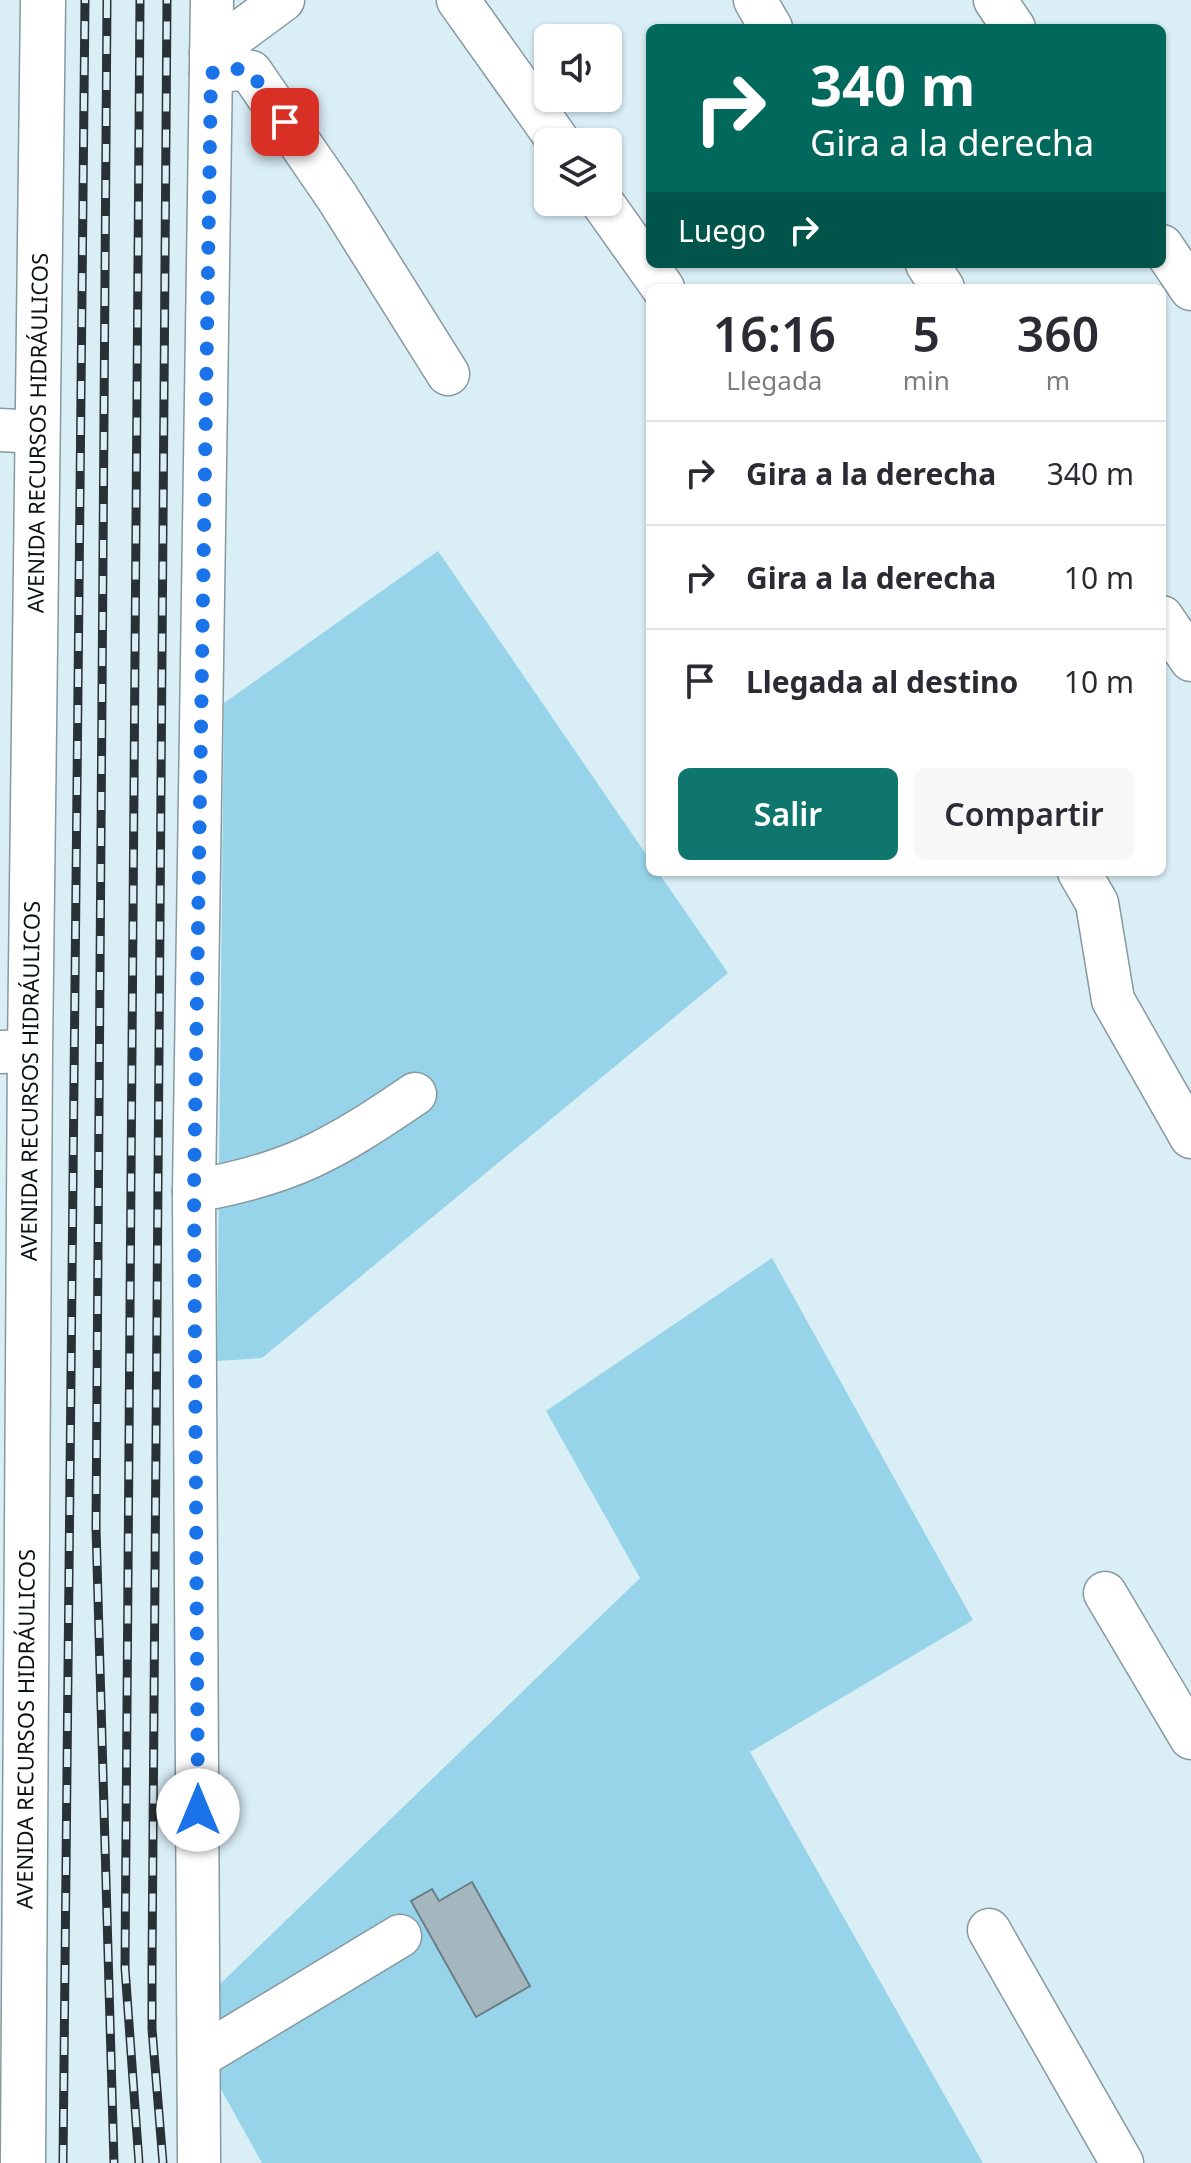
<!DOCTYPE html>
<html lang="es">
<meta charset="utf-8">
<style>
:root{--surface:#fff;--page:#f7f7f7;--text:#2b2b33;--muted:#7c7c81;--line:#e1e1e2;--accent:#0f766e}
body{margin:0;font-family:"Noto Sans",sans-serif;background:var(--page);color:var(--text);height:100vh;display:flex;flex-direction:column;font-size:30px;white-space:nowrap}
*{box-sizing:border-box;margin:0}
p{font-size:26px;color:var(--muted)}
.icon{flex:none;width:44px;height:44px;fill:none;stroke:currentColor;stroke-width:2;stroke-linecap:round;stroke-linejoin:round}
.map{position:relative;flex:1;overflow:hidden}
.drawer{position:absolute;left:646px;top:284px;width:520px;height:592px;display:flex;flex-direction:column;background:var(--surface);border-radius:12px;box-shadow:0 2px 6px #0004}
.drawer>*{flex:none}
.hud{position:absolute;left:646px;top:24px;width:520px;height:244px;border-radius:12px;box-shadow:0 2px 6px #0004;background:#00695c;color:#fff;overflow:hidden}
.tools{position:absolute;left:534px;top:24px;display:grid;gap:16px}
.tools a{display:grid;place-items:center;width:88px;height:88px;border-radius:12px;background:var(--surface);box-shadow:0 2px 6px #0004;font-size:40px}
.pin{position:absolute;display:grid;place-items:center;width:68px;height:68px;color:#fff;margin:-34px;border-radius:16px;box-shadow:0 4px 12px #0006}
.me{position:absolute;width:88px;margin:-44px;rotate:0deg;stroke-linejoin:round;filter:drop-shadow(0 0 6px #0008)}
.turn{display:flex;align-items:center;gap:28px;height:168px;padding:0 32px;font-size:36px}
.turn .icon{width:104px;height:104px;stroke-width:2.5}
.turn b{display:block;font-size:56px;line-height:68px}
.then{display:flex;align-items:center;height:76px;padding:0 32px;background:#0003;gap:16px;font-size:30px}
.eta{display:flex;justify-content:space-evenly;align-items:center;height:136px;text-align:center}
.eta b{font-size:48px;font-weight:600;line-height:56px}
.cta{display:flex;gap:16px;margin-top:auto;padding:16px 32px}
.cta a{flex:1;height:92px;border-radius:12px;background:var(--accent);color:#fff;font-size:32px;font-weight:600;line-height:92px;text-align:center}
.cta a+a{background:var(--page);color:var(--text)}
ul{padding:0;list-style:none}
li{display:flex;align-items:center;gap:24px;height:104px;padding:0 32px;border-top:2px solid var(--line)}
li div{flex:1}
li b{display:block;font-size:30px}
li em{font-style:normal}
.map>svg:first-child{display:block}
.green{fill:#98d4e9}
.building{fill:#a4b7be;stroke:#6b7d84;stroke-width:2}
.lines{fill:none;stroke-linecap:round;stroke-linejoin:round}
.minor-casing{stroke:#8699a0;stroke-width:45}
.major-casing{stroke:#8699a0;stroke-width:47}
.minor{stroke:#fff;stroke-width:42}
.major{stroke:#fff;stroke-width:44}
.rail-casing{stroke:#283135;stroke-width:9}
.rail{stroke:#daeef6;stroke-width:6;stroke-dasharray:18;stroke-linecap:butt}
.route{stroke:#1a73e8;stroke-width:14;stroke-dasharray:0 25.2}
.labels{text-anchor:middle;stroke-width:6;stroke-linejoin:round;paint-order:stroke}
.street-label{font-size:22px;fill:#0c1316;stroke:#daeef6}
</style>
<div class="map">
<svg width="1191" height="2163" viewBox="0 0 1191 2163">
<rect width="100%" height="100%" fill="#daeef6"/>
<g class="green">
<polygon points="438,551 650,860 650,872 658,872 728,973 262,1358 217,1361 224,703"/>
<polygon points="772,1258 973,1620 750,1752 983,2163 262,2163 218,2084 218,1986 640,1578 546,1411"/>
</g>
<polygon class="building" points="472,1882 530,1986 476,2017 411,1901 432,1889 439,1901"/>
<g class="lines">
<g class="minor-casing">
<g id="minor">
<polyline points="458,0 559,142"/>
<polyline points="755,0 771,28"/>
<polyline points="995,0 1014,28"/>
<polyline points="211,53 283,0"/>
<polyline points="211,73 237,69 251,72 337,197 448,374"/>
<polyline points="602,202 663,288"/>
<polyline points="1162,246 1191,289"/>
<polyline points="927,264 943,288"/>
<polyline points="0,430 37,432"/>
<polyline points="1162,617 1191,660"/>
<polyline points="1079,872 1097,903 1113,1000 1191,1137"/>
<polyline points="0,1052 30,1051"/>
<path d="M194 1191C292 1174 334 1149 415 1094"/>
<polyline points="1105,1593 1191,1738"/>
<polyline points="989,1930 1122,2163"/>
<polyline points="199,2057 400,1936"/>
<polyline points="199,2163 194,1191 212,0"/>
</g>
</g>
<g class="major-casing">
<g id="major">
<path id="s1" d="M23 2163 30 1051 43 0"/>
</g>
</g>
<use href="#minor" class="minor"/>
<use href="#major" class="major"/>
<g class="rail-casing">
<g id="rail">
<polyline points="107,0 96,1527 114,2163"/>
<polyline points="63,2163 85,0"/>
<polyline points="139,2163 125,1968 140,0"/>
<polyline points="163,2163 152,2029 152,1968 167,0"/>
</g>
</g>
<use href="#rail" class="rail"/>
</g>
<g class="lines">
<polyline class="route" points="198,1810 194,1191 211,73 237,69 251,72 285,122"/>
</g>
<g class="labels">
<g class="street-label">
<text dy="8" stroke="none"><textPath href="#s1" startOffset="1730">AVENIDA RECURSOS HIDRÁULICOS</textPath></text>
<text dy="8" stroke="none"><textPath href="#s1" startOffset="1082">AVENIDA RECURSOS HIDRÁULICOS</textPath></text>
<text dy="8" stroke="none"><textPath href="#s1" startOffset="434">AVENIDA RECURSOS HIDRÁULICOS</textPath></text>
</g>
</g>
</svg>
<div class="tools">
<a><svg class="icon" aria-label="sound" viewBox="0 0 24 24"><path d="M4 9h4l5-4v14l-5-4H4zM17 9q2 3 0 6"/></svg></a>
<a><svg class="icon" aria-label="layers" viewBox="0 0 24 24"><path d="M12 4l9 5-9 5-9-5zM3 14l9 5 9-5"/></svg></a>
</div>
<div class="pin" style="left:285px;top:122px;background:#d93025"><svg class="icon" aria-label="arrive" viewBox="0 0 24 24"><path d="M6 21V4h12l-3 4 3 4H6"/></svg></div>
<svg class="me" style="left:198px;top:1810px" viewBox="-20 -20 40 40"><circle r="19" fill="#fff"/><path d="M0-13L10 11 0 6-10 11z" fill="#1a73e8"/></svg>
<div class="hud">
<div class="turn"><svg class="icon" aria-label="right" viewBox="0 0 24 24"><path d="M7 20v-9h11M14 6l5 5-5 5"/></svg><div><b>340 m</b>Gira a la derecha</div></div>
<div class="then">Luego<svg class="icon" aria-label="right" viewBox="0 0 24 24"><path d="M7 20v-9h11M14 6l5 5-5 5"/></svg></div>
</div>
<section class="drawer">
<div class="eta">
<div><b>16:16</b><p>Llegada</p></div>
<div><b>5</b><p>min</p></div>
<div><b>360</b><p>m</p></div>
</div>
<ul>
<li><svg class="icon" aria-label="right" viewBox="0 0 24 24"><path d="M7 20v-9h11M14 6l5 5-5 5"/></svg><div><b>Gira a la derecha</b></div><em>340 m</em></li>
<li><svg class="icon" aria-label="right" viewBox="0 0 24 24"><path d="M7 20v-9h11M14 6l5 5-5 5"/></svg><div><b>Gira a la derecha</b></div><em>10 m</em></li>
<li><svg class="icon" aria-label="arrive" viewBox="0 0 24 24"><path d="M6 21V4h12l-3 4 3 4H6"/></svg><div><b>Llegada al destino</b></div><em>10 m</em></li>
</ul>
<div class="cta"><a>Salir</a><a>Compartir</a></div>
</section>
</div>
